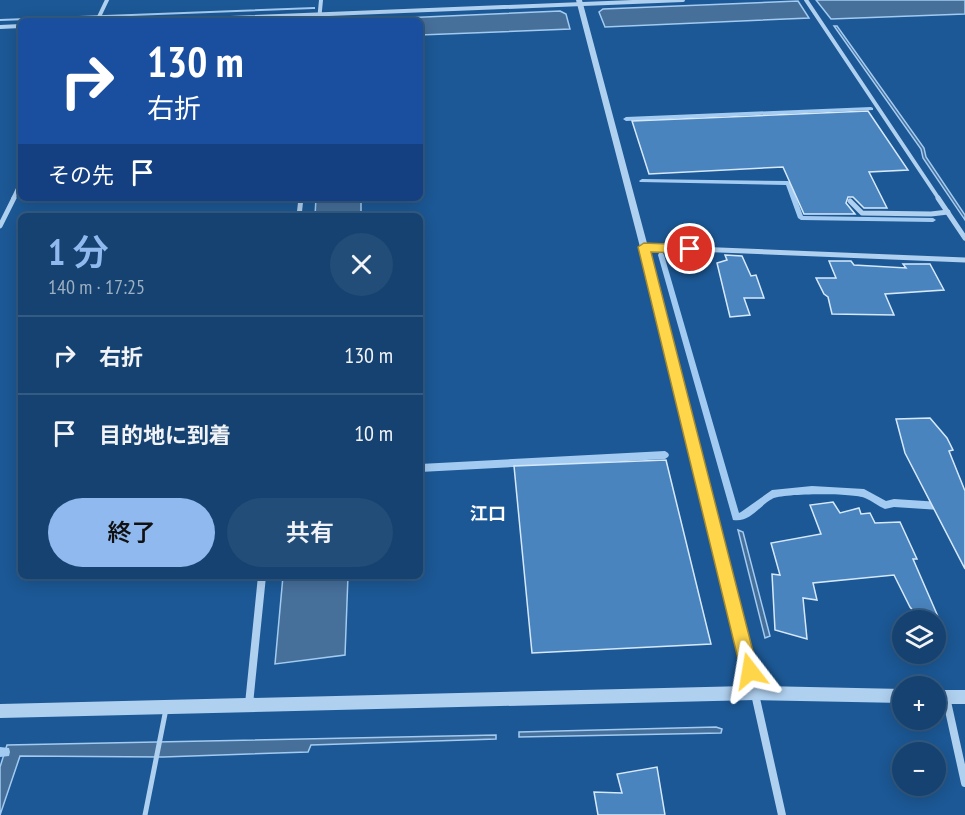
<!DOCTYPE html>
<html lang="ja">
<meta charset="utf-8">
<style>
:root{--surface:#154270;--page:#224d78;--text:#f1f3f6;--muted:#9db0c3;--line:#345b83;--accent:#90b9f0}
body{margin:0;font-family:"PT Sans Narrow","Noto Sans JP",sans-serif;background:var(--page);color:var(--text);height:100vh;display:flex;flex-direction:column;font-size:22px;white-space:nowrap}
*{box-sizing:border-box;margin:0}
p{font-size:20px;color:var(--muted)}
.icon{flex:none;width:33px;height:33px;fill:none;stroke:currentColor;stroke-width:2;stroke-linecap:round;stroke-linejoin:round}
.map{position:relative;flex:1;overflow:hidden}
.drawer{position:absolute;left:18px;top:213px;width:405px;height:366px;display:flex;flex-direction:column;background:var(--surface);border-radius:9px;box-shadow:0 3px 15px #0003,0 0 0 2px var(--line)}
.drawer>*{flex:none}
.top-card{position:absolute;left:18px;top:18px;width:405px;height:183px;border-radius:9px;box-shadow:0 3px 15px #0003,0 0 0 2px var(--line);background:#1a4fa0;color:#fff;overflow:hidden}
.fabs{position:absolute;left:892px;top:610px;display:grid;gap:12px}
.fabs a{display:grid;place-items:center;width:54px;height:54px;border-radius:50%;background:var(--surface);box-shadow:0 3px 15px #0003,0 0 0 2px var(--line);font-size:30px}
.pin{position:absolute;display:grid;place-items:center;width:51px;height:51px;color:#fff;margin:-26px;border:3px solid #fff;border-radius:50%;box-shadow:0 2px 6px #0007}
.me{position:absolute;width:66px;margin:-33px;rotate:346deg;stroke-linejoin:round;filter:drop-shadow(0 0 4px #0008)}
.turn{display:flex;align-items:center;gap:21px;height:126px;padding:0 30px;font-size:27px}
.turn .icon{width:78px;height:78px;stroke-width:2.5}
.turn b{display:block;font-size:42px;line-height:51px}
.then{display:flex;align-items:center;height:57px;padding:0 30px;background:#0003;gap:12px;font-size:22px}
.round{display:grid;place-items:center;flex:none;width:63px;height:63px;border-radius:32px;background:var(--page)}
.headline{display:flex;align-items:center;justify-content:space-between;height:102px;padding:0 30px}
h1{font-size:36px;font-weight:600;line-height:45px;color:var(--accent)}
.primary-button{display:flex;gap:12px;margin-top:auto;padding:12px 30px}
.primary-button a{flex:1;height:69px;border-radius:36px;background:var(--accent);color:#111;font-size:24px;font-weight:600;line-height:69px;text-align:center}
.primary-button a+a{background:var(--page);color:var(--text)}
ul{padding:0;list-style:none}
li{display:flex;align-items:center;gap:18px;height:78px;padding:0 30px;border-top:2px solid var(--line)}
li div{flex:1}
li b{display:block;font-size:22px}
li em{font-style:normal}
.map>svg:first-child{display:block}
.water{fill:#466f9a;stroke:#a3cbf1;stroke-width:1.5}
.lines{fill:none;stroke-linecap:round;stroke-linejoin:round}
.stream{fill:#a3cbf1;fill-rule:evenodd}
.building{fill:#4a84be;stroke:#d6e9fb;stroke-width:1.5}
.service{stroke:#afd0ef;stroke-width:5}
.minor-far2{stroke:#afd0ef;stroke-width:4}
.minor-far1{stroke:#afd0ef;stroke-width:5}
.minor{stroke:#afd0ef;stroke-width:8}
.tertiary{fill:#afd0ef;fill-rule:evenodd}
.route{fill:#ffd54a;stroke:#a68a30;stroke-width:1.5}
.labels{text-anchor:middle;stroke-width:4.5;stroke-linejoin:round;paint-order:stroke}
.quarter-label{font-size:18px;font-weight:bold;fill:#fff;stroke:#1c5895}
</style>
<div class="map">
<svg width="965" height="815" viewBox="0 0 965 815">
<rect width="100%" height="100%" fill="#1c5895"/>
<g class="water">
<polygon points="816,0 965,0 965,14 831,19"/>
<polygon points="798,1 809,18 605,27 599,12 603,9"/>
<polygon points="560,11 566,14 570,29 420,35 420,21 334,21"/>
<polygon points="834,26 837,26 924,148 926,157 965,215 965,220 923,158 921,149"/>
<polygon points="316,198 361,198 361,216 315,216"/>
<polygon points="738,530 743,532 770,636 765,638"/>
<polygon points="283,576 348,576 345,655 275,664"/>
<polygon points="716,727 722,729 721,733 519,737 519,732"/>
<polygon points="496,735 496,739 311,745 308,752 163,757 20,756 0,815 0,767 7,745"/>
</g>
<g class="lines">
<g class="stream">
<polygon points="315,7 315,9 313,9 0,21 0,19"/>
<polygon points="871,107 873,108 873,110 626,121 623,119 626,117"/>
<polygon points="642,179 788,181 791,183 803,216 933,218 936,220 933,222 801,220 798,218 786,185 640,182 639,181"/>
<path d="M659 253H663L664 255 739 513 741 512 772 490 812 486 864 489 886 501 894 499 940 502 943 503 944 506 943 509 940 510 894 507 885 509C878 506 872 501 865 498 853 493 783 493 772 499 759 506 750 523 733 520L658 255Z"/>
<polygon points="665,451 668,453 669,455 668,457 665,459 420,472 420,464"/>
<polygon points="0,747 9,748 10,752 9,756 0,757"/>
</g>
</g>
<g class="building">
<polygon points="868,111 908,170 869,172 887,208 864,208 853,197 848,197 846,203 855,214 804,214 783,167 649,174 632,121"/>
<polygon points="725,255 742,256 751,276 756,275 764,298 744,298 750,315 730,317 717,263 727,260"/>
<polygon points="829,261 851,261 854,265 906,268 903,264 930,264 944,290 885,294 894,315 832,314 828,297 824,294 816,278 836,278"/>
<polygon points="930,418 947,438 953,450 949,451 965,491 965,569 905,453 896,419"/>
<polygon points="666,460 711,644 532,653 514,466"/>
<polygon points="833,502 840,513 859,508 861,514 870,513 875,523 900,522 917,559 913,559 939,619 915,613 910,607 894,575 813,583 817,600 803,598 807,639 775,630 772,574 780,575 771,543 821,534 810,505"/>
<polygon points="657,767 665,815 598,815 594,792 622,793 617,774"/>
</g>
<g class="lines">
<polyline class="service" points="145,815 166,709"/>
<g class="minor-far2">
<polyline points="806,0 939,199"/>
<polyline points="97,21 107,0"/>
<polyline points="153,21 683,0"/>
<polyline points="319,21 321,0"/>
<polyline points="0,27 21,26"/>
<polyline points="13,199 21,182"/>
</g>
<g class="minor-far1">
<polyline points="938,198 965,238"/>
<polyline points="850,201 862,213 931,214 948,212"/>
<polyline points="299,216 301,198"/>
<polyline points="0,226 14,198"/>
<polyline points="644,247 965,260"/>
</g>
<g class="minor">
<polyline points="755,694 782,815"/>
<polyline points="946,697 965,783"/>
<polyline points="249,704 262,576"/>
</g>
<g class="tertiary">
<polygon points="576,0 582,0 648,247 760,686 903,689 903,703 755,700 0,718 0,704 747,686 640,247"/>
<rect x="936" y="690" width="29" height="14"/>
</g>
</g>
<polygon class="route" points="644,243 690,245 696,249 690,253 651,252 758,671 756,677 750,679 744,677 741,671 638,247"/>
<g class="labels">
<g class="quarter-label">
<text x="488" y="520">江口</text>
</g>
</g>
</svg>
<div class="fabs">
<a><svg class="icon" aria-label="layers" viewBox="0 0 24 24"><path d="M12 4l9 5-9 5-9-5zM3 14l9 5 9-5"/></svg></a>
<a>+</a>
<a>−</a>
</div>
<div class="pin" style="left:690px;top:249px;background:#d93025"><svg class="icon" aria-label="arrive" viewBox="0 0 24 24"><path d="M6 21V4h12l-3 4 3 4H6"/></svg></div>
<svg class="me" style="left:750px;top:671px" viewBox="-20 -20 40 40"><path d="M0-17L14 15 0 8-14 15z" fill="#ffd54a" stroke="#fff" stroke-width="4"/></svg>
<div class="top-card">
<div class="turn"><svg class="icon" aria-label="right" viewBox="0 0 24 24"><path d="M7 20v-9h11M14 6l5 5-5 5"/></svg><div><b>130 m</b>右折</div></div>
<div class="then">その先<svg class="icon" aria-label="arrive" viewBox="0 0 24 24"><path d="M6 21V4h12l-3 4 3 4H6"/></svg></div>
</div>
<section class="drawer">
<div class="headline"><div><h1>1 分</h1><p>140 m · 17:25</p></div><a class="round"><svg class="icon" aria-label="close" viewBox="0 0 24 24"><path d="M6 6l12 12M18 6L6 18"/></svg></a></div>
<ul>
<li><svg class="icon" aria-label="right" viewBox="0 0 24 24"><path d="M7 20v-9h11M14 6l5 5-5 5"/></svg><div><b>右折</b></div><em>130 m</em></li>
<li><svg class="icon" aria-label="arrive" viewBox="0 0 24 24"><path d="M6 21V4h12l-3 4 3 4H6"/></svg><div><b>目的地に到着</b></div><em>10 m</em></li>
</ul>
<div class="primary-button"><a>終了</a><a>共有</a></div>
</section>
</div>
